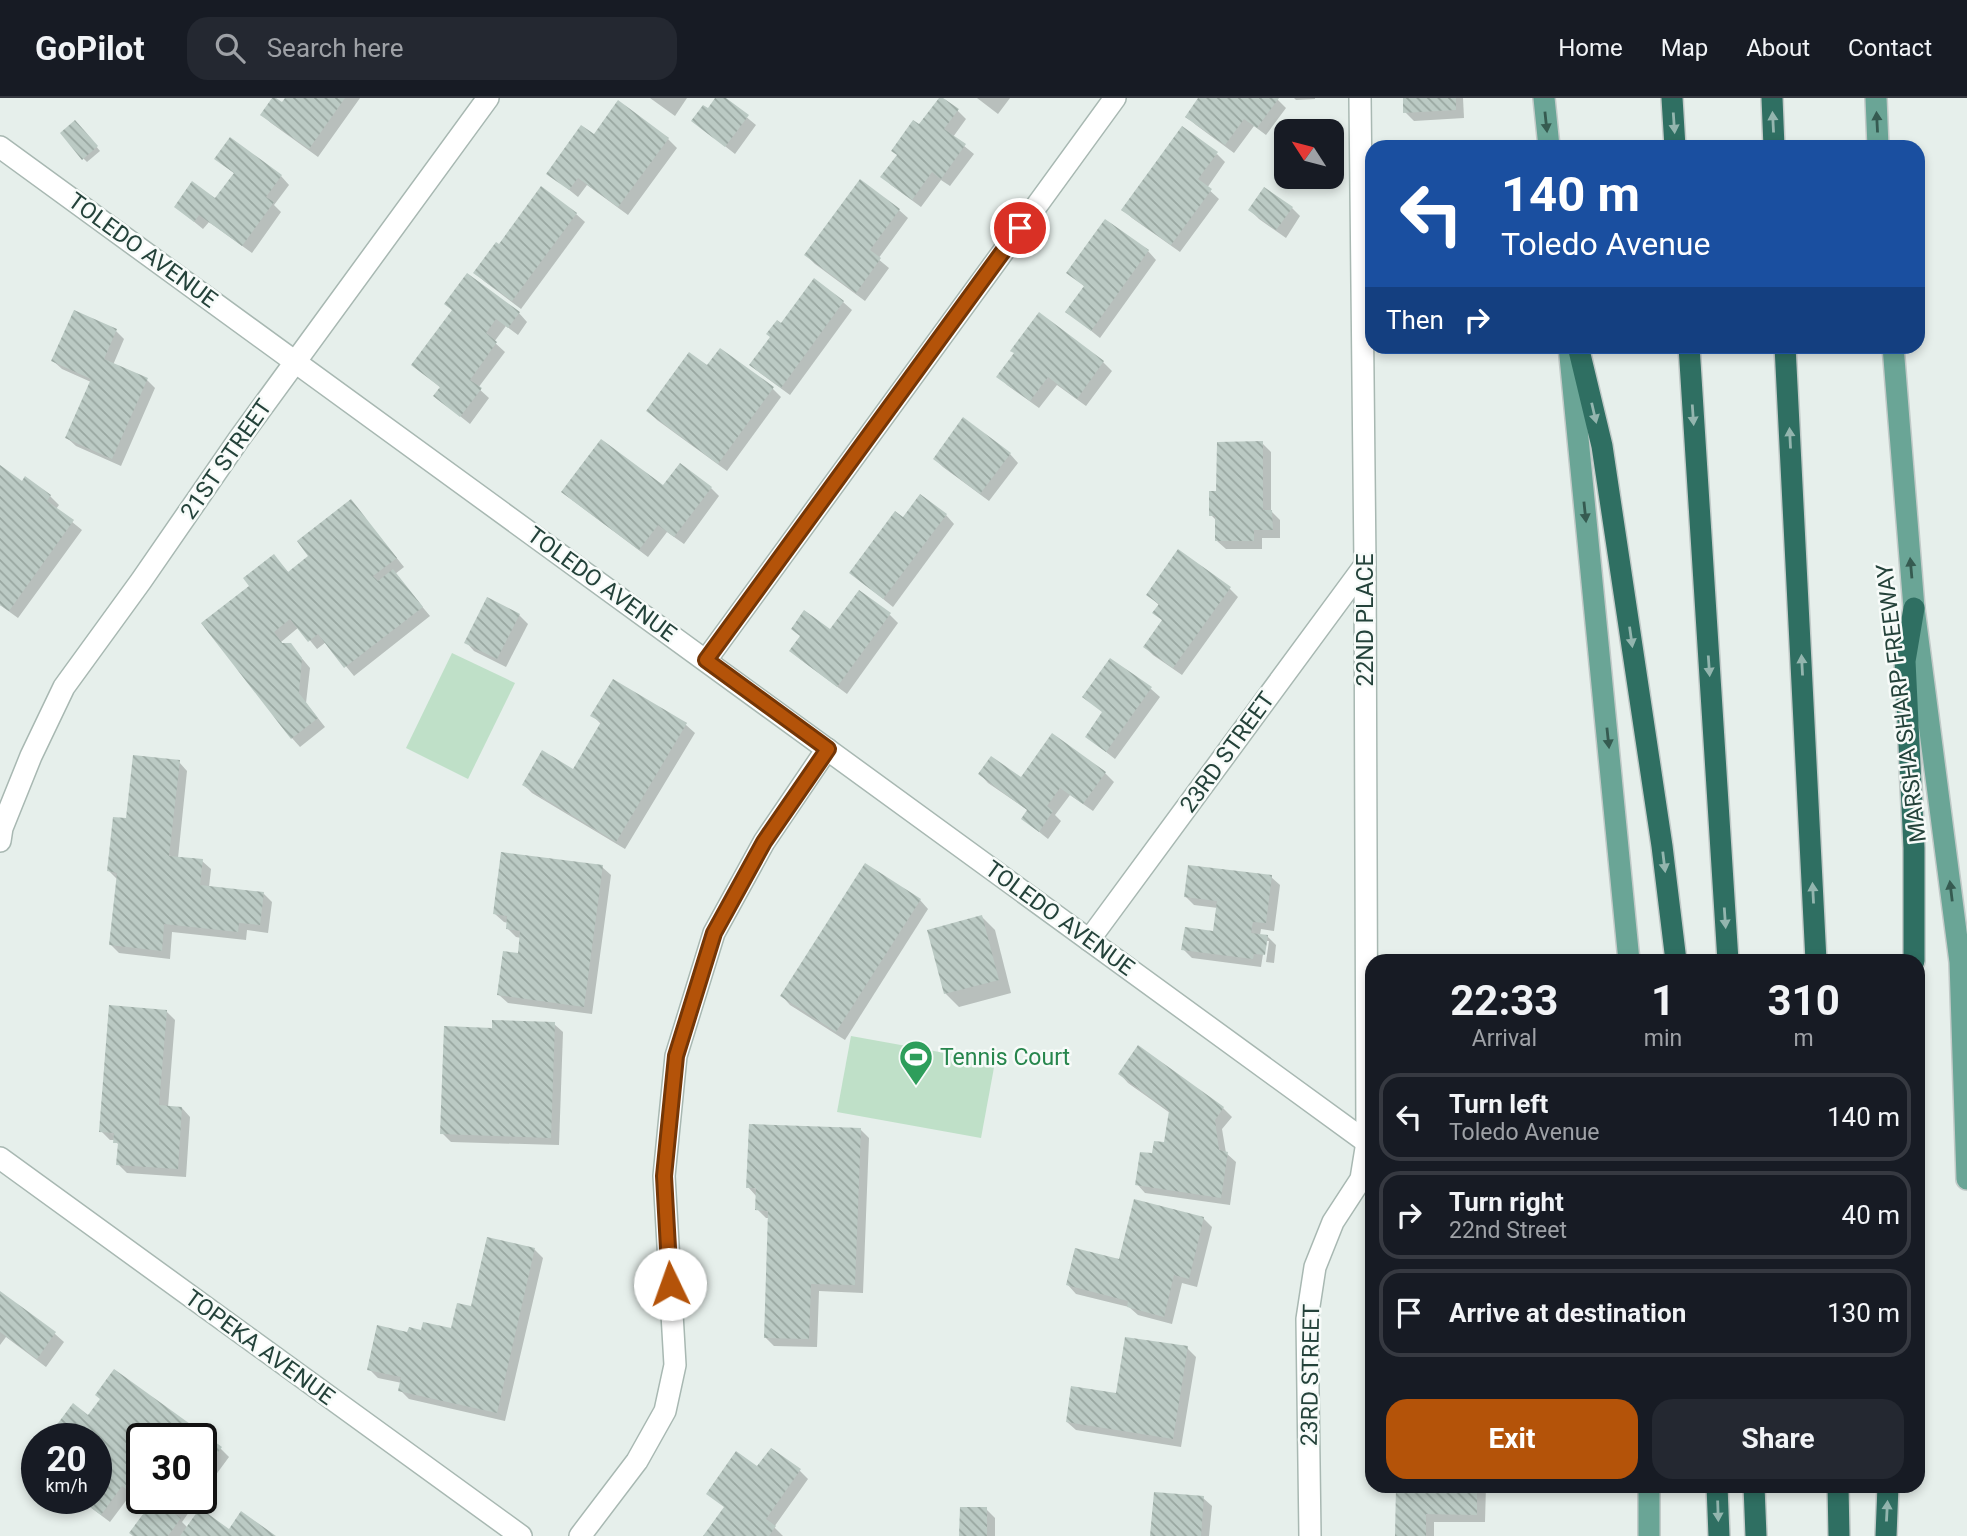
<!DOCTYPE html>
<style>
:root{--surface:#171b24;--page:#242831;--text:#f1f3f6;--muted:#9ea1a6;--line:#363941;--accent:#b45309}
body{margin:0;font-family:Roboto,sans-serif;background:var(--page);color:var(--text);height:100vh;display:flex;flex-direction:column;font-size:26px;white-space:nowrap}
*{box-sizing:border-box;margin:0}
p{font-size:23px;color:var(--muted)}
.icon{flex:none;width:38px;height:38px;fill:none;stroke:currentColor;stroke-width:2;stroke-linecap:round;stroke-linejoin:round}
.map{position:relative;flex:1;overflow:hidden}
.details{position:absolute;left:1365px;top:856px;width:560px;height:539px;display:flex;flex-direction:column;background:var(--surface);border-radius:21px;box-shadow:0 4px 10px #0003}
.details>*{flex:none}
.guide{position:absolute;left:1365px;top:42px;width:560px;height:214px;border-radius:21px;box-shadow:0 4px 10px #0003;background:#1a4fa0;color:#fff;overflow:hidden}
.needle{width:46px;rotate:306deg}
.buttons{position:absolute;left:1274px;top:21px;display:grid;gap:14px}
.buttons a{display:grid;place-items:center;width:70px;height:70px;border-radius:14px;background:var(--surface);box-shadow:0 4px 10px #0003;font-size:35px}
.speed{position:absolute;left:21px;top:1325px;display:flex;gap:14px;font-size:35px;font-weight:700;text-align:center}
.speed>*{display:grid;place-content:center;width:91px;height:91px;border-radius:50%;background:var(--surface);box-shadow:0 4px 10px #0003;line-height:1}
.speed small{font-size:18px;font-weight:400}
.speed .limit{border:4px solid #111;border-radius:10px;background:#fff;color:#111}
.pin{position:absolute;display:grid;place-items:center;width:60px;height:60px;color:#fff;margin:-30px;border:4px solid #fff;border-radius:50%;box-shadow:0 2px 7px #0007}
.me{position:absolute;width:77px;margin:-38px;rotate:357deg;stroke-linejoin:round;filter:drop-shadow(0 0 5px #0008)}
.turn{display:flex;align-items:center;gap:24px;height:147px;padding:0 21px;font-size:32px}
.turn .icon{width:91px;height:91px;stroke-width:2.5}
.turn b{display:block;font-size:49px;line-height:60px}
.then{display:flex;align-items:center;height:66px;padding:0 21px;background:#0003;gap:14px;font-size:26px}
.eta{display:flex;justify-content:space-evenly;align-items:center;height:119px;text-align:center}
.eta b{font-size:42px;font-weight:700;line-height:49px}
.primary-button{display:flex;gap:14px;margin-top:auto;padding:14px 21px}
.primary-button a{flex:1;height:80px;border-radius:21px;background:var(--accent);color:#fff;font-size:28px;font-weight:700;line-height:80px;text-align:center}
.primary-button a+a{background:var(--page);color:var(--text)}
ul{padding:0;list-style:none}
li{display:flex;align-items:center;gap:21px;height:88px;margin:0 14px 10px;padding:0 7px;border:4px solid var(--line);border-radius:21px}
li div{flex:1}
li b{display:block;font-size:26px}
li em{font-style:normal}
header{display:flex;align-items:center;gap:42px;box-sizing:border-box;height:98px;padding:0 35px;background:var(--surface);border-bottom:2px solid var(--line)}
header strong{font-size:33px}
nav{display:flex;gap:38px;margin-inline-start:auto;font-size:24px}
.search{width:490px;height:63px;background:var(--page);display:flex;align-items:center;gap:18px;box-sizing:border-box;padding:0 24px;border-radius:21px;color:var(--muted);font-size:26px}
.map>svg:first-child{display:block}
.pitch{fill:#bfe0c8}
.shadow{fill:#0003}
.building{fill:url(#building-back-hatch)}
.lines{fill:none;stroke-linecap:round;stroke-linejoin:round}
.minor-casing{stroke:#a8b8b2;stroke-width:24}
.major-casing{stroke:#c2cac8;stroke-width:24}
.highway-casing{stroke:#c2cac8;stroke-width:24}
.minor{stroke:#fff;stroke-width:21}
.major{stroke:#6aa596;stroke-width:21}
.highway{stroke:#2f6f62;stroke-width:21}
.oneway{fill:#365b51}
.oneway2{fill:#93b5ae}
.route-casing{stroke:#753606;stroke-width:18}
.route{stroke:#b45309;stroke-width:12}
.labels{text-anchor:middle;stroke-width:5;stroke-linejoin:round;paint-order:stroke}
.street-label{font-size:23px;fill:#24423a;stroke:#f7fbf9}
.leisure-label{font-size:23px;fill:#27864d;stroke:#f7fbf9;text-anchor:start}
</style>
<header>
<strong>GoPilot</strong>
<div class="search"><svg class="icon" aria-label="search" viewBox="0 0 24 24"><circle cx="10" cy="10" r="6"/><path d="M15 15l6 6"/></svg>Search here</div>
<nav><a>Home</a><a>Map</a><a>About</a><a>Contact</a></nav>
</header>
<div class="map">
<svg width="1967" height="1438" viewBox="0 0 1967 1438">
<defs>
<pattern id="building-back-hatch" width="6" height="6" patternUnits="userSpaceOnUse" patternTransform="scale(1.75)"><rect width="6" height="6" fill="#bbcac4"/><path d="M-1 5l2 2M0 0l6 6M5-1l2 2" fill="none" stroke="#98a6a0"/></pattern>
</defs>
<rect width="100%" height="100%" fill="#e6efeb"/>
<g class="pitch">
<polygon points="452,555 515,585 468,681 406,650"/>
<polygon points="851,938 995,964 981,1040 837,1014"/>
</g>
<g class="shadow">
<polygon points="287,0 360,0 318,59 271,25 262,17 282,7"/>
<polygon points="650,0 687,0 675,18"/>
<polygon points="718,0 723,0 756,27 735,56 693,23 708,13"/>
<polygon points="977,0 1010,0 998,16"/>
<polygon points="1200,0 1276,0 1286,10 1266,37 1254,28 1234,55 1196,27 1187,19"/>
<polygon points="1294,0 1315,0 1315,1 1296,2"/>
<polygon points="1404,0 1463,0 1464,20 1414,23 1405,14"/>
<polygon points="619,5 668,41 677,50 628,117 587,87 578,99 548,75 594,39"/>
<polygon points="957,12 966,21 953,39 974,56 950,88 941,82 921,109 891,87 883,79 920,29"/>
<polygon points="79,28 100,53 87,64 83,60"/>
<polygon points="1217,56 1225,64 1207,90 1219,101 1180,154 1132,120 1123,111"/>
<polygon points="217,61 281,78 289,87 274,107 281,114 252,155 209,124 203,131 176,109 216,103 235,76"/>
<polygon points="1292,110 1300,118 1286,140 1259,121 1250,112"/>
<polygon points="899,112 908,120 878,161 889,170 865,203 815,166 806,157"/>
<polygon points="576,116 585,124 521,211 484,183 475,174 499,148"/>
<polygon points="1148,153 1156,162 1100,240 1068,214 1085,189 1069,175"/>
<polygon points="843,204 852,212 790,297 760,275 752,267 782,228"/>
<polygon points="446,206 519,215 527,224 518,237 506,228 494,244 505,254 478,290 489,300 470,326 435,298 441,290 413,267 453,213"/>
<polygon points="1039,217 1103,264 1112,273 1086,308 1057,287 1039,310 1007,287 999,278 1016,256"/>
<polygon points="116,233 124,241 113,267 147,282 155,290 121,368 76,348 67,340 91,284 62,271 53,263"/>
<polygon points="708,269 773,291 781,299 727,373 657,322 648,313"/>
<polygon points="1262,345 1271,354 1271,413 1280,422 1280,440 1262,440 1262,451 1226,451 1217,443 1217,423 1211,417 1218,394"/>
<polygon points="1010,356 1018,365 989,403 943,369 935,361"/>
<polygon points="0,370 22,386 50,398 59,407 56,411 82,432 18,520 0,507"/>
<polygon points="663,389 711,390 719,398 684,446 667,434 648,459 572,402"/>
<polygon points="351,403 404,469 395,476 430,518 354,578 326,544 317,551 299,529 281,544 283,547 290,546 310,570 306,605 325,629 300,649 292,640 251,488 274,458 289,475 311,458"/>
<polygon points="946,417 954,426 893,509 851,475 903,421"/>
<polygon points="1229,490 1238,499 1182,577 1153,557 1145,549 1163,523 1155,515 1160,508 1148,497"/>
<polygon points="519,517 528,526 506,569 474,553 466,544"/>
<polygon points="890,517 898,525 847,596 800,561 791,553 831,534"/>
<polygon points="1110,562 1151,591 1160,599 1115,661 1087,639 1104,615 1084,599"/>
<polygon points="614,583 686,627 695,635 625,751 532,695 524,687 574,673 602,627 593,618"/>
<polygon points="1053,638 1105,675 1114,684 1093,713 1070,697 1055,717 1061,723 1048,741 1023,721 1029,713 988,685 980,676 1022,682"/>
<polygon points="179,664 187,673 178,760 202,763 211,771 209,789 263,795 272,804 268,835 247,832 246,842 172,834 170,861 119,855 111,847 118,782 109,773 127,722"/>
<polygon points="602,769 611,777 592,916 508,905 499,897 519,857 521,840 516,839 507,830 508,825 504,824 495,816"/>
<polygon points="1271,779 1280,787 1274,833 1261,831 1260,837 1267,838 1276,847 1274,865 1266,864 1269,843 1265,843 1261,869 1192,860 1183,851 1215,835 1218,810 1194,807 1186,799"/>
<polygon points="920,802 928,811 845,942 790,907 782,898"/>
<polygon points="982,819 995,832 1011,895 959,909 945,895"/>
<polygon points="166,913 175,922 168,1009 182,1010 190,1019 186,1079 127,1075 118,1066 120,1049 115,1042 110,1042 101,1033"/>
<polygon points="554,926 563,934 559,1047 451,1044 442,1035 494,931"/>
<polygon points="1120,976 1223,1010 1232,1019 1222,1031 1226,1055 1236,1064 1230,1107 1145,1095 1137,1086 1153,1057 1165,1046 1170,1015 1128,985"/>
<polygon points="860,1031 869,1040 863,1195 819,1193 817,1249 774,1248 765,1239 770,1120 766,1120 757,1111 757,1099 748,1089"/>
<polygon points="1203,1120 1212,1129 1197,1189 1182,1185 1172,1226 1138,1217 1129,1209 1076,1196 1068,1187 1120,1163"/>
<polygon points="534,1151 543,1160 505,1323 409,1301 400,1292 402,1285 378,1280 369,1271 407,1236 452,1232 472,1210"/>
<polygon points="0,1195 55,1236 64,1244 46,1269 6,1239 0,1247"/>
<polygon points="1187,1250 1196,1259 1181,1349 1076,1332 1067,1324 1117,1297"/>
<polygon points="114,1273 221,1351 229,1359 201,1397 201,1340 142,1340 142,1400 199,1400 182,1424 188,1430 273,1438 135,1438 150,1409 131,1396 110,1424 78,1400 96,1400 96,1340 50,1340 73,1308 89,1319 102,1301"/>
<polygon points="772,1352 800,1373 808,1381 774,1429 783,1438 706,1438"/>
<polygon points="1398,1388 1486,1388 1485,1424 1434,1424 1434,1438 1397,1438"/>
<polygon points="1203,1400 1212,1408 1209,1438 1152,1438"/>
<polygon points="986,1411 995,1420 995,1438 960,1438"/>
</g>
<g class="building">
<polygon points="272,0 276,0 282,4 285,0 345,0 309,51 260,17"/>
<polygon points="715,0 726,0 749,17 725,49 691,23 703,7 708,10"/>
<polygon points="939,0 943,0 959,11 944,31 966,46 941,81 932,74 912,102 880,79 897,57 891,53 913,22 919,26"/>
<polygon points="1198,0 1279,0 1257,30 1244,21 1225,47 1185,19"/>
<polygon points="1403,0 1456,0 1456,12 1403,15"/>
<polygon points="618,2 669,40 618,109 578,80 569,92 546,76 581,27 594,36"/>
<polygon points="75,22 98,48 82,62 60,35"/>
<polygon points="1182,28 1218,54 1198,81 1212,91 1171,147 1121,112"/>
<polygon points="230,39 282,77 266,99 274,104 242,148 199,117 194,124 174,109 192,83 215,100 234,75 214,61"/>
<polygon points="860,81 900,111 870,152 881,160 856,195 804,157"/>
<polygon points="541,88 577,115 512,203 473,175 496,144 499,146"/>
<polygon points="1264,89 1293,109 1276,132 1248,112"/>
<polygon points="1105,121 1149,152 1091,233 1065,214 1084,188 1066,175"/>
<polygon points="467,175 520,214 508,230 496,221 486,235 497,244 470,282 482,290 460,319 433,298 440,289 411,267 452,212 444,206"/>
<polygon points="814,180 844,203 781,290 749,267 770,239 766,236 777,222 781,225"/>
<polygon points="74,212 117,231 104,261 148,280 112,361 65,340 91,281 51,263"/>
<polygon points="1039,214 1104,263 1077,301 1048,279 1030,303 996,279 1014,255 1010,253"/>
<polygon points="720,250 774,289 718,366 646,313 689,254 707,267"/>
<polygon points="963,319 1011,355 980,396 933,361"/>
<polygon points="601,341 663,387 680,365 712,389 674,439 658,427 639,452 561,394"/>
<polygon points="1263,343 1263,412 1272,412 1273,432 1254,432 1254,443 1215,443 1215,418 1209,418 1209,393 1216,393 1217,344"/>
<polygon points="0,367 22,383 25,378 51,397 47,403 74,422 9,513 0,507"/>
<polygon points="920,396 947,416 883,501 849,475 895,413 903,419"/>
<polygon points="351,401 397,460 373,478 378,483 393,471 423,509 344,570 318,536 308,544 290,521 274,534 282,545 291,545 302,560 299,595 318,620 291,641 201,525 249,488 243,480 274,456 288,474 308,458 297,443"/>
<polygon points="1178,451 1231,489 1173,570 1143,549 1162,522 1152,515 1159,506 1146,497"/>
<polygon points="859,492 891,515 837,589 789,553 800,538 791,531 804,512 830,531"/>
<polygon points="487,499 520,516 497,561 464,545"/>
<polygon points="1110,560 1152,589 1106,654 1085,639 1102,614 1082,599"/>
<polygon points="613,581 687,625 616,744 522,687 542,652 573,671 601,624 590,618"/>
<polygon points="1052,635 1106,674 1083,706 1060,690 1047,708 1053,713 1039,734 1021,721 1027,712 978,676 991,658 1021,679"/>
<polygon points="133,657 180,662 169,758 203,761 200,787 264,794 260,827 239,825 238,834 164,826 162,853 109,847 117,775 107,773 113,719 126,720"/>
<polygon points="501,754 603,767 584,909 497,897 503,853 518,855 520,833 506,831 507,818 493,816"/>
<polygon points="865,765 921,801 836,934 780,898"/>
<polygon points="1188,767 1272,777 1266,825 1253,824 1251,835 1268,837 1265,857 1254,856 1253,861 1181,852 1185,829 1213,833 1217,803 1184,799"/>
<polygon points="982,817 999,882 944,896 927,832"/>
<polygon points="109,907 167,912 159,1007 182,1009 178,1071 116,1067 118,1045 113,1045 114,1035 99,1034"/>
<polygon points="492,922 555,924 551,1040 440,1036 444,928 492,930"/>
<polygon points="1138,947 1224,1009 1215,1022 1219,1052 1228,1054 1221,1100 1135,1087 1140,1054 1152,1055 1154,1043 1164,1044 1169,1013 1118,976"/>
<polygon points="749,1026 861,1030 855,1187 811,1186 809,1241 764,1240 768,1113 755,1112 756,1090 746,1090"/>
<polygon points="1134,1101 1204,1119 1189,1181 1174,1177 1164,1219 1127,1209 1128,1203 1066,1187 1075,1150 1119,1161"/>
<polygon points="487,1139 535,1150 497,1315 398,1293 401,1279 367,1272 377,1227 407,1234 409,1229 421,1232 423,1224 451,1230 457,1205 471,1208"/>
<polygon points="0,1193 56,1234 37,1261 0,1234"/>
<polygon points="1125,1239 1188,1248 1173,1341 1066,1324 1071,1288 1116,1295"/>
<polygon points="114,1271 222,1349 201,1377 201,1340 142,1340 142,1400 185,1400 174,1415 181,1420 168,1438 133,1438 129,1435 149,1408 122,1388 101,1417 78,1400 96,1400 96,1340 47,1340 73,1305 88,1317 100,1301 95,1297"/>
<polygon points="771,1350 801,1371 766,1421 776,1428 769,1438 703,1438 724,1409 706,1396 736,1353 757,1368"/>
<polygon points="1396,1388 1477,1388 1477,1417 1426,1416 1426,1438 1395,1438"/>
<polygon points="1154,1394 1204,1398 1201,1438 1150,1438"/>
<polygon points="960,1409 987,1409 987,1438 959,1438"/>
<polygon points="200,1410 229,1431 241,1413 276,1438 180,1438"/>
</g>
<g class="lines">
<g class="minor-casing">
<g id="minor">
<polyline points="0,49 1372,1048"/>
<polyline points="706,562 1115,0"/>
<polyline points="0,743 2,730 31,658 64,589 141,483 239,341 488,0"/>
<polyline points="1089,842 1365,467"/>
<polyline points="0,1060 521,1438"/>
<polyline points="580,1438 637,1363 665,1313 675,1267 664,1078 676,958 714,835 764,744 827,651"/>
<polyline points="1310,1438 1307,1221 1315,1169 1333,1124 1361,1081 1367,1044 1365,467 1360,0"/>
</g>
</g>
<g class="major-casing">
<g id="major">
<polyline points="1544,0 1549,49"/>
<polyline points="1876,0 1878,49"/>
<polyline points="1569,248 1629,863"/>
<polyline points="1893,248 1914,510 1960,864 1967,1081"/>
<polyline points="1649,1388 1649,1438"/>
</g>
</g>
<g class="highway-casing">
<g id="highway">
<polyline points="1672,0 1675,49"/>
<polyline points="1772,0 1774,49"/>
<polyline points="1578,248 1602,348 1662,748 1676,863"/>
<polyline points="1689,248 1728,863"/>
<polyline points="1785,248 1816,863"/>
<polyline points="1914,510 1905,563 1914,750 1914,863"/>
<polyline points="1717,1388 1719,1438"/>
<polyline points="1754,1388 1756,1438"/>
<polyline points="1838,1388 1839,1438"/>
<polyline points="1886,1438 1888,1388"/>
</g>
</g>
<use href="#minor" class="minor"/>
<use href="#major" class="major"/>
<use href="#highway" class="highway"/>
</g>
<defs><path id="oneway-solid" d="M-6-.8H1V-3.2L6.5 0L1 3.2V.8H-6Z" transform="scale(1.75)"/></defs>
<g class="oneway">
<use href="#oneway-solid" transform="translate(1546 24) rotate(84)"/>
<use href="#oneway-solid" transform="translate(1877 24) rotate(-93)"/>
<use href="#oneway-solid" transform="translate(1585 414) rotate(84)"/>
<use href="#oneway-solid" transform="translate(1911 470) rotate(-95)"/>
<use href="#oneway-solid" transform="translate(1608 640) rotate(84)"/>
<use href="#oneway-solid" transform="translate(1951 793) rotate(-97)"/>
</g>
<g class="oneway2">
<use href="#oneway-solid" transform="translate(1773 24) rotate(-93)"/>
<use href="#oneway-solid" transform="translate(1674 25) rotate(86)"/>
<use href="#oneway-solid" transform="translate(1594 315) rotate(77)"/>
<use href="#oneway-solid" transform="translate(1693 317) rotate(86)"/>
<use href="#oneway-solid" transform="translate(1790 340) rotate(-93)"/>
<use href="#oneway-solid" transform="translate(1631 539) rotate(82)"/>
<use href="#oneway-solid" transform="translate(1802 567) rotate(-93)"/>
<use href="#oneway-solid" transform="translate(1709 568) rotate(86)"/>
<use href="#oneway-solid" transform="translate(1664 764) rotate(83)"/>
<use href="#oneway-solid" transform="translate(1813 795) rotate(-93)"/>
<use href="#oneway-solid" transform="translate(1725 820) rotate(86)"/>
<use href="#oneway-solid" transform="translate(1718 1413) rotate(88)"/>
<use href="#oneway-solid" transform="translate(1887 1413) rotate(-87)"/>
</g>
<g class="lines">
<g class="route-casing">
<polyline id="route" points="670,1186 664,1078 676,958 714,835 764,744 828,651 706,562 1020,130"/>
</g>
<use href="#route" class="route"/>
</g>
<defs>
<g id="stadium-pin" transform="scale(1.75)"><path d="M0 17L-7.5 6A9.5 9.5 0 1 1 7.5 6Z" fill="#2e9e5b" stroke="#f7fbf9"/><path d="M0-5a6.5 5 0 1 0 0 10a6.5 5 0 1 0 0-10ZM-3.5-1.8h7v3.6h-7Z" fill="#fff"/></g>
</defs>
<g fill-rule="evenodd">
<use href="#stadium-pin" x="916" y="959"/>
</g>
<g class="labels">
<g class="street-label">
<text transform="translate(143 152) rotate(36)" y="8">TOLEDO AVENUE</text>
<text transform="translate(226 361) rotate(-55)" y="8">21ST STREET</text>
<text transform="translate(602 486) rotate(36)" y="8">TOLEDO AVENUE</text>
<text transform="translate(1365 522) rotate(-90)" y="8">22ND PLACE</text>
<text transform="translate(1901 605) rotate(-97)" y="8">MARSHA SHARP FREEWAY</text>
<text transform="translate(1227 654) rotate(-54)" y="8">23RD STREET</text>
<text transform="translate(1060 820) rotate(36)" y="8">TOLEDO AVENUE</text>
<text transform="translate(260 1249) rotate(36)" y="8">TOPEKA AVENUE</text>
<text transform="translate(1310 1277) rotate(-89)" y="8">23RD STREET</text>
</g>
<g class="leisure-label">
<text x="940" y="967">Tennis Court</text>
</g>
</g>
</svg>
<div class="buttons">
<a><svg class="needle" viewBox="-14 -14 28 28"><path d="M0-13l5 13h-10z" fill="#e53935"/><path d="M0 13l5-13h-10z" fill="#9ea1a6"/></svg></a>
</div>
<div class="speed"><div>20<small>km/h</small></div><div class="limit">30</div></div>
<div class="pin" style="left:1020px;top:130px;background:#d93025"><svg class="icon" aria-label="arrive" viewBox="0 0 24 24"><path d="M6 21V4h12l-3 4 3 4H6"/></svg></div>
<svg class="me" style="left:670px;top:1186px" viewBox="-20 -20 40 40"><circle r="19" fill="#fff"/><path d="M0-13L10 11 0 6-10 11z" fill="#b45309"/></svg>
<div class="guide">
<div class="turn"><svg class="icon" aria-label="left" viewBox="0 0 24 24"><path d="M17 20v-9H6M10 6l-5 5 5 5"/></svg><div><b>140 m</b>Toledo Avenue</div></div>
<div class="then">Then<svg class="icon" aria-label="right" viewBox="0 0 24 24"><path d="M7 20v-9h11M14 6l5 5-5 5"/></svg></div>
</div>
<section class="details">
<div class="eta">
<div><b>22:33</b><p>Arrival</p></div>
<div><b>1</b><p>min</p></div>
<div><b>310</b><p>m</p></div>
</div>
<ul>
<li><svg class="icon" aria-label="left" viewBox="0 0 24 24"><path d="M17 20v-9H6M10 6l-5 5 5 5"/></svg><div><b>Turn left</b><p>Toledo Avenue</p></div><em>140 m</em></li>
<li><svg class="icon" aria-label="right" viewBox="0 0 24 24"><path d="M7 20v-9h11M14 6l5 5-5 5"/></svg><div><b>Turn right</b><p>22nd Street</p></div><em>40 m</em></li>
<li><svg class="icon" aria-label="arrive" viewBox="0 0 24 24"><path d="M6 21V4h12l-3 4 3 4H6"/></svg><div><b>Arrive at destination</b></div><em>130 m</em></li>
</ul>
<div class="primary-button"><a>Exit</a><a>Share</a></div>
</section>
</div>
